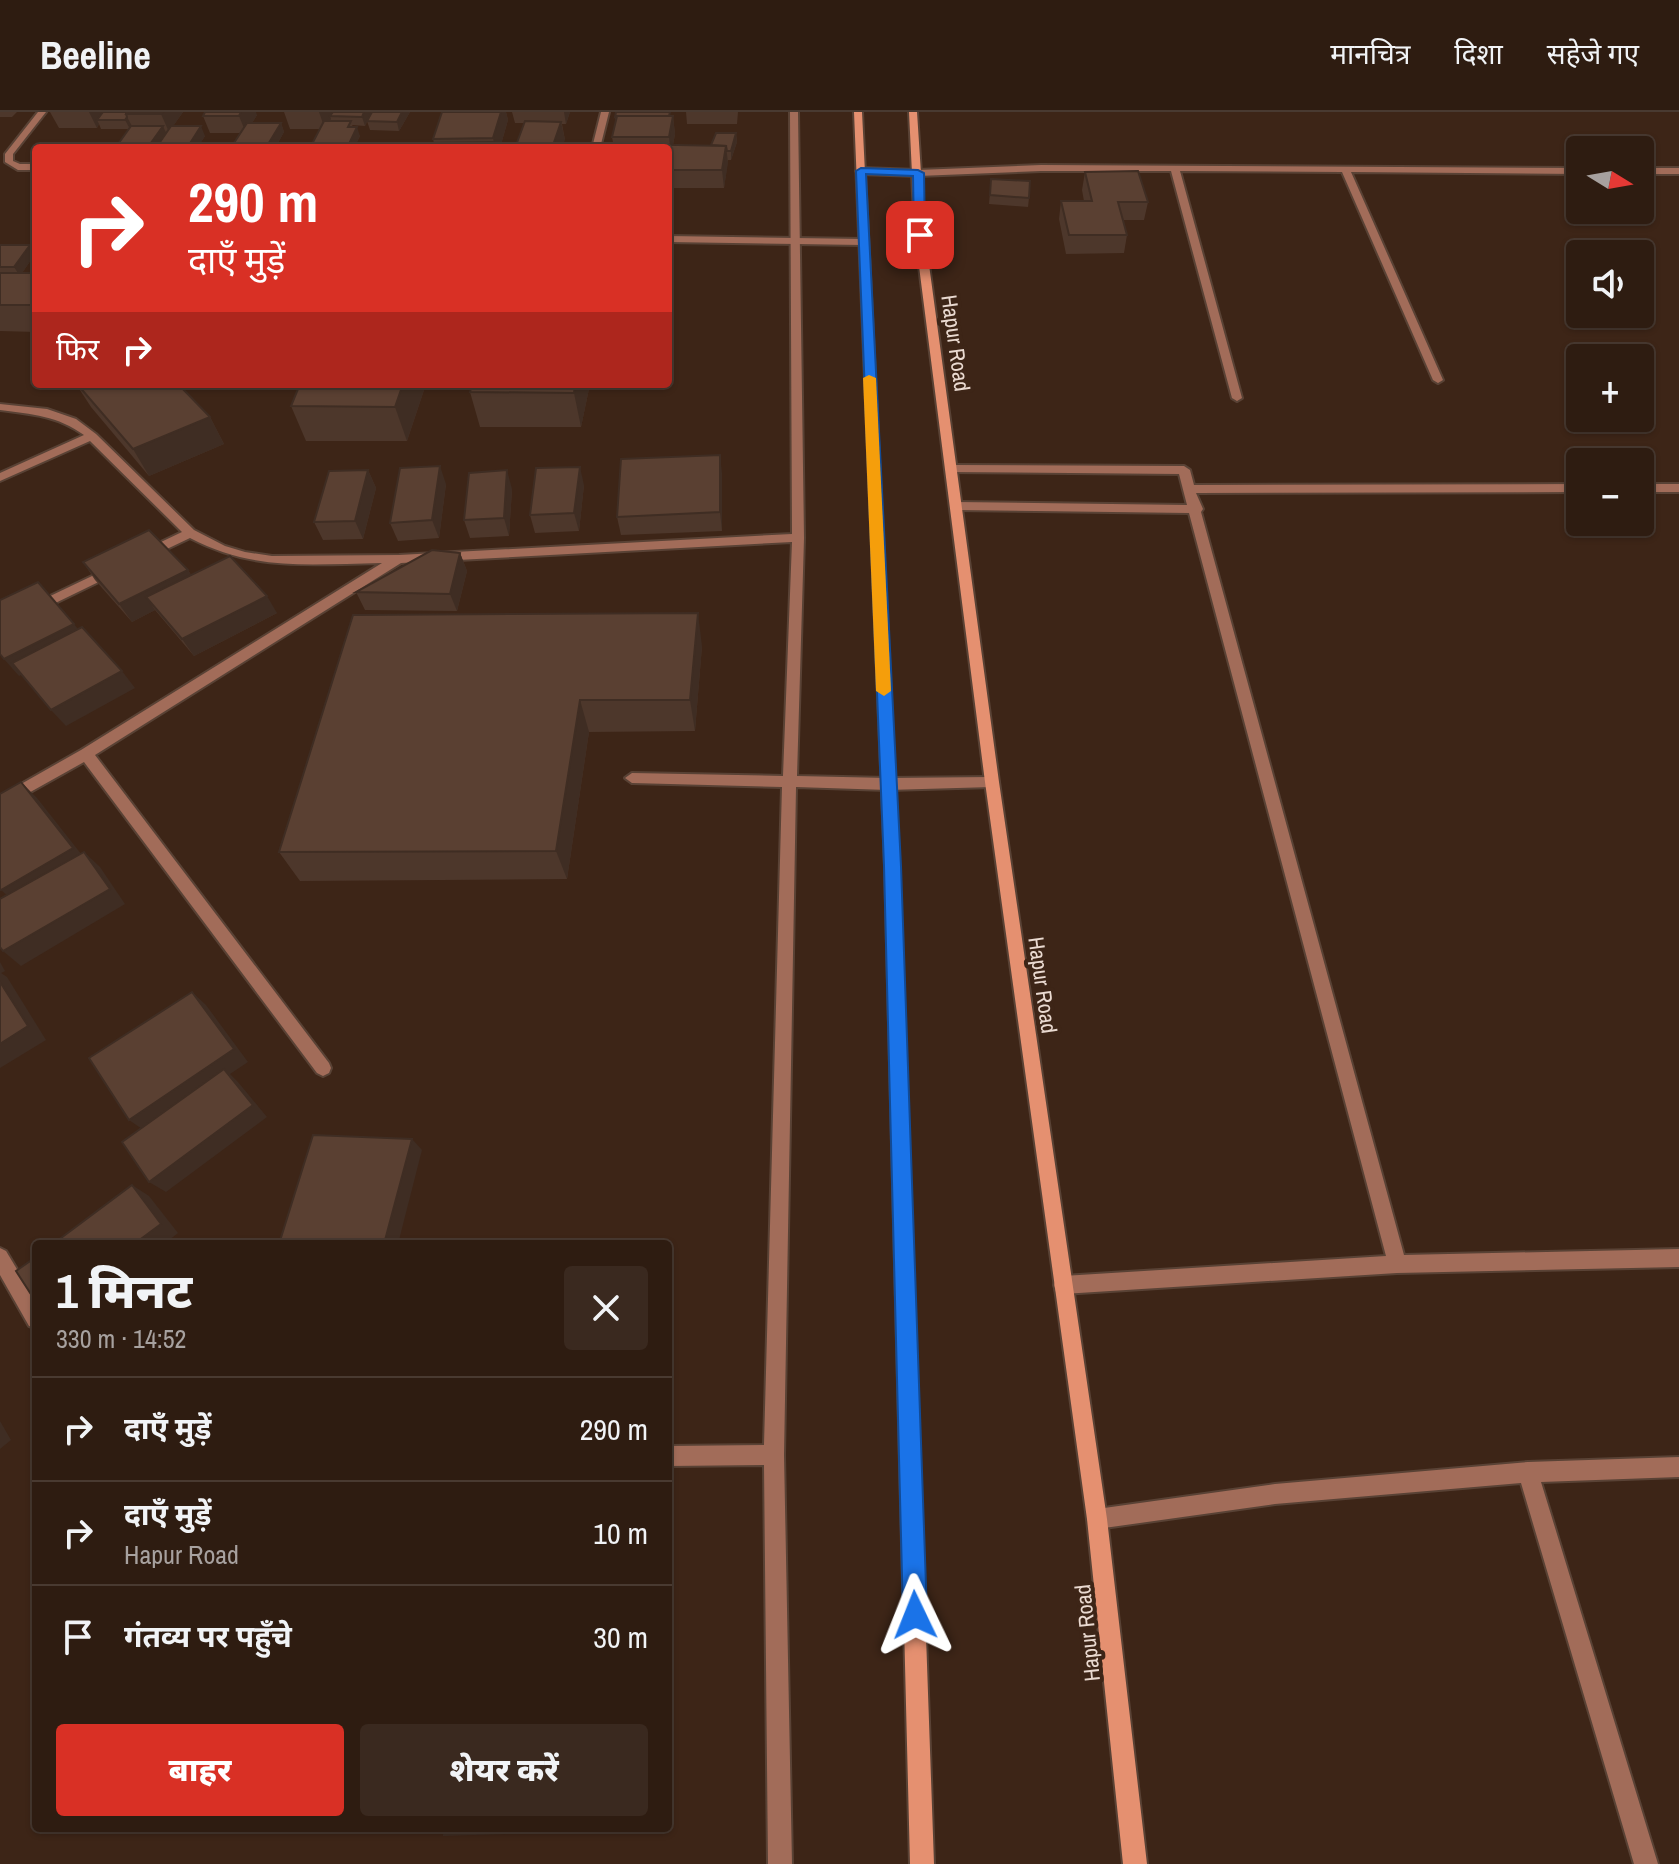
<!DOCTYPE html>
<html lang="hi">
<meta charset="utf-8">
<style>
:root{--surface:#2e1c11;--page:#3a291f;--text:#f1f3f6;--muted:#a7a19f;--line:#493a31;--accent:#d93025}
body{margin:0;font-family:"Archivo Narrow","Noto Sans Devanagari",sans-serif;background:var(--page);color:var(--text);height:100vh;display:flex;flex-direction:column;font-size:30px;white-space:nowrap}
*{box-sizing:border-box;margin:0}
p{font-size:26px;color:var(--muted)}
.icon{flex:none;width:44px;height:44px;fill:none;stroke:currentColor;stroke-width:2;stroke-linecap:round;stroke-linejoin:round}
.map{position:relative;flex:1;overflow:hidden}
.details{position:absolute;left:32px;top:1128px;width:640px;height:592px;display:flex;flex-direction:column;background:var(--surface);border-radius:8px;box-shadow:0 2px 6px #0004,0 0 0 2px var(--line)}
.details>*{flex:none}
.banner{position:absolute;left:32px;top:32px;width:640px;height:244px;border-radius:8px;box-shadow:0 2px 6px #0004,0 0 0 2px var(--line);background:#d93025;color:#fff;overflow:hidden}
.needle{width:52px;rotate:101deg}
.buttons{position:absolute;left:1566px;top:24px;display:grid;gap:16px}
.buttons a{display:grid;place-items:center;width:88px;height:88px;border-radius:8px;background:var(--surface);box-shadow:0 2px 6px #0004,0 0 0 2px var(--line);font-size:40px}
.pin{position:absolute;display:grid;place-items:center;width:68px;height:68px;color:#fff;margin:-34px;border-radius:16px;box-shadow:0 4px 12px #0006}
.me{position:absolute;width:88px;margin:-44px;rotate:358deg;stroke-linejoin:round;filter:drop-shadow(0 0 6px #0008)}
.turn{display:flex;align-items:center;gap:28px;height:168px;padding:0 24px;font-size:36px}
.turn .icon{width:104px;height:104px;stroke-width:2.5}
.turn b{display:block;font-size:56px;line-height:68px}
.then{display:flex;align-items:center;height:76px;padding:0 24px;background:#0003;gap:16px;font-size:30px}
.round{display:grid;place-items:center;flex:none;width:84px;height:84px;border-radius:8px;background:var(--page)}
.summary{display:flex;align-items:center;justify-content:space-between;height:136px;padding:0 24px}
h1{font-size:48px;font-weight:800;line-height:60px}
.primary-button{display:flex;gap:16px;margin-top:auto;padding:16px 24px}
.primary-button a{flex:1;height:92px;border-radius:8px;background:var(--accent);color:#fff;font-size:32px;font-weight:800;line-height:92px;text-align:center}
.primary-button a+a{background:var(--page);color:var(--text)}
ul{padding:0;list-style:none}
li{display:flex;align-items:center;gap:24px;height:104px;padding:0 24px;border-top:2px solid var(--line)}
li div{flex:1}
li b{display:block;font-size:30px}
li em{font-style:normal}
header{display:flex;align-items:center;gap:48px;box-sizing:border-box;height:112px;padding:0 40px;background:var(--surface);border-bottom:2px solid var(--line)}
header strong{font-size:38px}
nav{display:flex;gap:44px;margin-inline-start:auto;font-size:28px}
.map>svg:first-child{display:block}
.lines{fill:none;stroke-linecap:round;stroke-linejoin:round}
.service-casing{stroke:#594235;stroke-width:4}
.minor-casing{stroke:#594235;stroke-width:4}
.secondary-casing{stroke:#594235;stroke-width:4}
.service{fill:#a26c59;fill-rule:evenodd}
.minor{fill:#a26c59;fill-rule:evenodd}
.secondary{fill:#e59070;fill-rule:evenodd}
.wall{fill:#4d372b}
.shaded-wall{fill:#3f2d23}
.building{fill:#5a4032;stroke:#3f2d23;stroke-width:2}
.route{fill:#1a73e8;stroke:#114b97;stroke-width:2}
.slow{fill:#f59e0b}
.labels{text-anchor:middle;stroke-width:8;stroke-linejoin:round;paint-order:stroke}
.street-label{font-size:22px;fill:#eadad1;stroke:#3d2517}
</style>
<header>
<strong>Beeline</strong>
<nav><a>मानचित्र</a><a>दिशा</a><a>सहेजे गए</a></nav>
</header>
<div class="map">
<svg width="1679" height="1752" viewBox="0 0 1679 1752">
<rect width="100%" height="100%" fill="#3d2517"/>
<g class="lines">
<g class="service-casing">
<g id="service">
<polygon points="1041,53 1580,56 1580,62 1351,60 1443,268 1438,271 1433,268 1342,60 1180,59 1242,286 1237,289 1232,286 1171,59 1041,59 918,64 861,62 856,59 861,56 918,58"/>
<rect x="1640" y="56" width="39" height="6"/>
<polygon points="668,124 863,127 868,130 863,133 668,130"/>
<polygon points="1679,1345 1679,1365 1541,1370 1658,1752 1634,1752 1521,1371 1275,1392 1097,1417 1090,1414 1087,1407 1090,1400 1097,1397 1275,1372 1528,1350"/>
</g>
</g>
<g class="minor-casing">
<g id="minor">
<polygon points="38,0 46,0 13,42 13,49 20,52 36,52 36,58 18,58 5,50 5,42"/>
<polygon points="601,0 609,0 600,36 592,36"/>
<path d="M790 0H798L804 426 797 664 888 666 992 665 999 670 992 675 888 678 796 675 784 1343 792 1752H768L764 1353 668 1354V1334L764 1333 782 675 632 671 625 666 632 661 783 664 792 430 401 451 95 643 329 951 331 956 329 961 323 964 317 961 84 650 0 697V684L81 638 382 451C311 452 255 460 190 426L148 446H140V440L182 420 90 329 0 369V361L84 323C58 304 32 302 0 298V292L47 297 76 307 96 322 194 418 225 434 245 440 272 444 399 443 792 422Z"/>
<polygon points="951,353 1184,354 1190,358 1194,373 1580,372 1580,380 1196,381 1203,397 1201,400 1404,1143 1679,1137 1679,1155 1397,1161 1063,1182 1056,1180 1054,1173 1056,1166 1063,1164 1386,1144 1189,401 956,398 950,394 956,390 1187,393 1179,362 947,360 945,357"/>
<rect x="1640" y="372" width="39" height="8"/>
<polygon points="113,454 119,458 117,461 0,518 0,508"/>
<polygon points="0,1136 6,1139 36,1189 36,1216 29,1214 0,1163"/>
</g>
</g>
<g class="secondary-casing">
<g id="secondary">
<polygon points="854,0 862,0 899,754 934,1752 910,1752 885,754"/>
<polygon points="909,0 917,0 925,123 999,670 1107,1407 1147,1752 1123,1752 1087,1407 985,670 915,123"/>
</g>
</g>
<use href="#service" class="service"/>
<use href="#minor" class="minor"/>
<use href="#secondary" class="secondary"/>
</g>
<g class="wall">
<polygon points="0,0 17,0 12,5 0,5"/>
<polygon points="50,0 183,0 173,14 205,24 197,36 116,36 129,17 101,17 99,12 97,16 59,16"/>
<polygon points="284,0 372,0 365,14 352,13 360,24 354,36 314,36 312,32 320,17 290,17"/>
<polygon points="372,0 410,0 399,19 370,18 367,9"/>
<polygon points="442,0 506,0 508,8 500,36 428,36 434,31 433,27"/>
<polygon points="512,0 570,0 566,12 562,12 565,28 525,11 515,11"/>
<polygon points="686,0 738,0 737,12 687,12"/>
<polygon points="257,3 252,11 281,11 284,20 275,36 233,36 232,34 240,21 210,21 203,4"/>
<polygon points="673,4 675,22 673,33 711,33 736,21 737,30 731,48 728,48 724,76 668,76 668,36 614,36 612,25 616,10 615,5"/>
<polygon points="1085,60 1148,90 1144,108 1123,108 1127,123 1124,141 1066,142 1059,107 1061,89 1084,89 1082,78"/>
<polygon points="991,67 1029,86 1028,95 989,92"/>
<polygon points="0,133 30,133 35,142 22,161 36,161 36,220 0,219"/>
<polygon points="76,272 178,272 210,305 224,332 149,364 91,295"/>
<polygon points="300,272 426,272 407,329 306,329 291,294"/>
<polygon points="590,272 581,315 480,315 470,280"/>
<polygon points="368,358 376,376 363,427 323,428 314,410"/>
<polygon points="722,361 722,419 621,423 617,405"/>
<polygon points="446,372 439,426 398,429 390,411"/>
<polygon points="584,373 579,419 535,421 530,403"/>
<polygon points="512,377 509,424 470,426 464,408"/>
<polygon points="460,441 467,459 457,499 365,498 356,480"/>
<polygon points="83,450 188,458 191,463 277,501 194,544 155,498 132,510 95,468"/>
<polygon points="353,503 702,534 695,619 589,620 567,767 300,769 279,740"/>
</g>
<g class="shaded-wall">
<polygon points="89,0 108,0 97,8 99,12 97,16"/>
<polygon points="163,0 183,0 169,20 161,2"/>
<polygon points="241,0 256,0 257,3 246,21 239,4"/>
<polygon points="319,0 335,0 330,4 331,7 325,17"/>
<polygon points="364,0 372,0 365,14 362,5"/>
<polygon points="402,0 410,0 399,19 397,10"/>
<polygon points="501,0 506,0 508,8 500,36 495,36 493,26"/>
<polygon points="564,0 570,0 566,12"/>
<polygon points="673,4 675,22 671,43 669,25"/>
<polygon points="127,5 132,14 130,17 125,8"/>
<polygon points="561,10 565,28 562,36 552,36"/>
<polygon points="281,11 284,20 275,36 268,36 267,34"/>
<polygon points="163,14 167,23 158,36 148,36"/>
<polygon points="201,14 205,24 197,36 187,36"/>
<polygon points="357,15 360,24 354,36 350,36 349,32"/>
<polygon points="736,21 737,30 731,48 731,39"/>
<polygon points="726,34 728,51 724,76 722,58"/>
<polygon points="30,133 35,142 20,164 14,155"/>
<polygon points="403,272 426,272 407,329 395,295"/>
<polygon points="575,272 590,272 581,315 574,281"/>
<polygon points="210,305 224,332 149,364 133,337"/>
<polygon points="720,343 722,361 722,419 720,400"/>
<polygon points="440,354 446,372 439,426 432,408"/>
<polygon points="580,355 584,373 579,419 574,401"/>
<polygon points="368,358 376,376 363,427 355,409"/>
<polygon points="507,358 512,377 509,424 504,406"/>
<polygon points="460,441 467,459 457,499 450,482"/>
<polygon points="188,458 199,476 146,485 155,498 132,510 119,492"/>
<polygon points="267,484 277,501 194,544 182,527"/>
<polygon points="698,501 702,534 695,619 690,588"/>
<polygon points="74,512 87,529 19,564 4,547"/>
<polygon points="122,559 135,576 66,614 51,598"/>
<polygon points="580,588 589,620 567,767 556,739"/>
<polygon points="21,670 37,686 89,752 18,793 1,778"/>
<polygon points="84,740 100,755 125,792 21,854 3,839"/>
<polygon points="0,850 5,859 1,861 7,865 46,928 0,956"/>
<polygon points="192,880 206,893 248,950 230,962 238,970 267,1005 166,1080 149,1070 145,1019 129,1008"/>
<polygon points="412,1027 422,1038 398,1132 384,1132"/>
<polygon points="132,1073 149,1084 178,1121 164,1132 134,1132"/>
<polygon points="0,1309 11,1328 0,1337"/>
</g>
<g class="building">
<polygon points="103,0 127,0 126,2 127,5 125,8 97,8"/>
<polygon points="127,0 163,0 161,2 126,2"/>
<polygon points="205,0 241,0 239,4 203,4"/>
<polygon points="333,0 364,0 362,5 330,4"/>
<polygon points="372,0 402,0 397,10 367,9"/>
<polygon points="442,0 501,0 493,26 433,27"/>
<polygon points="616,0 670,0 669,4 617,4 615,5"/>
<polygon points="617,4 673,4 669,25 612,25"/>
<polygon points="324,9 351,9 348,15 357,15 349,32 312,32"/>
<polygon points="525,9 561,10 552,36 515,36"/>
<polygon points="247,11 281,11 267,34 232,34"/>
<polygon points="131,14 163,14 148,35 116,35"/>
<polygon points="171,14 201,14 187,36 156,36"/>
<polygon points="716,21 736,21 731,39 727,39 726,34 711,33"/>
<polygon points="493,30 492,36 428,36 430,31"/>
<polygon points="629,32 726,34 722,58 668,58 668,36 628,36"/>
<polygon points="1138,59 1148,90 1118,90 1127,123 1069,123 1061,89 1092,89 1085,60"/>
<polygon points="991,67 1030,69 1029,86 990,83"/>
<polygon points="0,133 30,133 14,155 0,155"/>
<rect x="0" y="161" width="36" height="32"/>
<polygon points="77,272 178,272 210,305 133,337"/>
<polygon points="300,272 403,272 395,295 291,294"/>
<polygon points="472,272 575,272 574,281 470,280"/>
<polygon points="720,343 720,400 617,405 621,347"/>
<polygon points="440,354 432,408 390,411 400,356"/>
<polygon points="580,355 574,401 530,403 536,356"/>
<polygon points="368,358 355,409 314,410 329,359"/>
<polygon points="507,358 504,406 464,408 469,361"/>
<polygon points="149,418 188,458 119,492 83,450"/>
<polygon points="432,438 460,441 450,482 356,480"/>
<polygon points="230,444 267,484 182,527 146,485"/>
<polygon points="38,470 74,512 4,547 0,542 0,488"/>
<polygon points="698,501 690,588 580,588 556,739 279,740 353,503"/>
<polygon points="82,515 122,559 51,598 12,551"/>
<polygon points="21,670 73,736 1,778 0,777 0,682"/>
<polygon points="84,740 110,777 3,839 0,835 0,787"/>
<polygon points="0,870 28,914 0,932"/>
<polygon points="192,880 234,937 129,1008 89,946"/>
<polygon points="224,957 253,993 149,1070 122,1030"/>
<polygon points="313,1023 412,1027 384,1132 279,1132"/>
<polygon points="132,1073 161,1112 134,1132 53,1132"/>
<polygon points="36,1145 36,1190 16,1159"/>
<polygon points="236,1716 293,1716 236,1718"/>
<polygon points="445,1716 505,1716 505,1721 444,1723"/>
</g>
<polygon class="route" points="861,56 918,58 924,61 925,123 920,126 914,123 913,64 866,62 901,754 927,1503 924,1511 915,1515 906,1511 903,1503 884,754 856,59"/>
<polygon class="slow" points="869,263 876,266 891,579 884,584 876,579 863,266"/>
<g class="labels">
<g class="street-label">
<text transform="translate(956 231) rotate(82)" y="8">Hapur Road</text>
<text transform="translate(1043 873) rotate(82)" y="8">Hapur Road</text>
<text transform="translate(1087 1521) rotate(-96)" y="8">Hapur Road</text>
</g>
</g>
</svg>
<div class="buttons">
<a><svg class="needle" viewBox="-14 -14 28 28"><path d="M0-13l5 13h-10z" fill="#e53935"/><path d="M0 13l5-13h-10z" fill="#a7a19f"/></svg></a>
<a><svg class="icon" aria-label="sound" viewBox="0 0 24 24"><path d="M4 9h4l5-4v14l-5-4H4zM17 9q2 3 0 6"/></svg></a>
<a>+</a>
<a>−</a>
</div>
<div class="pin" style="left:920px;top:123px;background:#d93025"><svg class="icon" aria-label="arrive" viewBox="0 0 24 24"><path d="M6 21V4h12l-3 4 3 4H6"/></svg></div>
<svg class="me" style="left:915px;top:1503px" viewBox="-20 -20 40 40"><path d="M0-17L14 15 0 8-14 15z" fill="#1a73e8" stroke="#fff" stroke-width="4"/></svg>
<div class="banner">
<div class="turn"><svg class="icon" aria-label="right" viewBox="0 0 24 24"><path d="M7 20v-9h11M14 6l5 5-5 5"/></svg><div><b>290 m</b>दाएँ मुड़ें</div></div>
<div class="then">फिर<svg class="icon" aria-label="right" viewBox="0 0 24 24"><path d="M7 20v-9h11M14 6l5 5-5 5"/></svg></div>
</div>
<section class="details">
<div class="summary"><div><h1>1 मिनट</h1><p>330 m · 14:52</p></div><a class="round"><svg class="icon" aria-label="close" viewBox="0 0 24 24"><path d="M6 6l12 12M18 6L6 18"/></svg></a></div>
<ul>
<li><svg class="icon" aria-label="right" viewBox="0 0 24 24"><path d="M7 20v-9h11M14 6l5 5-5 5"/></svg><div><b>दाएँ मुड़ें</b></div><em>290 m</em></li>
<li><svg class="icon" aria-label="right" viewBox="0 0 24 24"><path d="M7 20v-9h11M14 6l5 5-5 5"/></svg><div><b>दाएँ मुड़ें</b><p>Hapur Road</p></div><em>10 m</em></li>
<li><svg class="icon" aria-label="arrive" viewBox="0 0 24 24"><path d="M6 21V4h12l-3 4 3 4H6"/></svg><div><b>गंतव्य पर पहुँचे</b></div><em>30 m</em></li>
</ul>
<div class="primary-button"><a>बाहर</a><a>शेयर करें</a></div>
</section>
</div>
